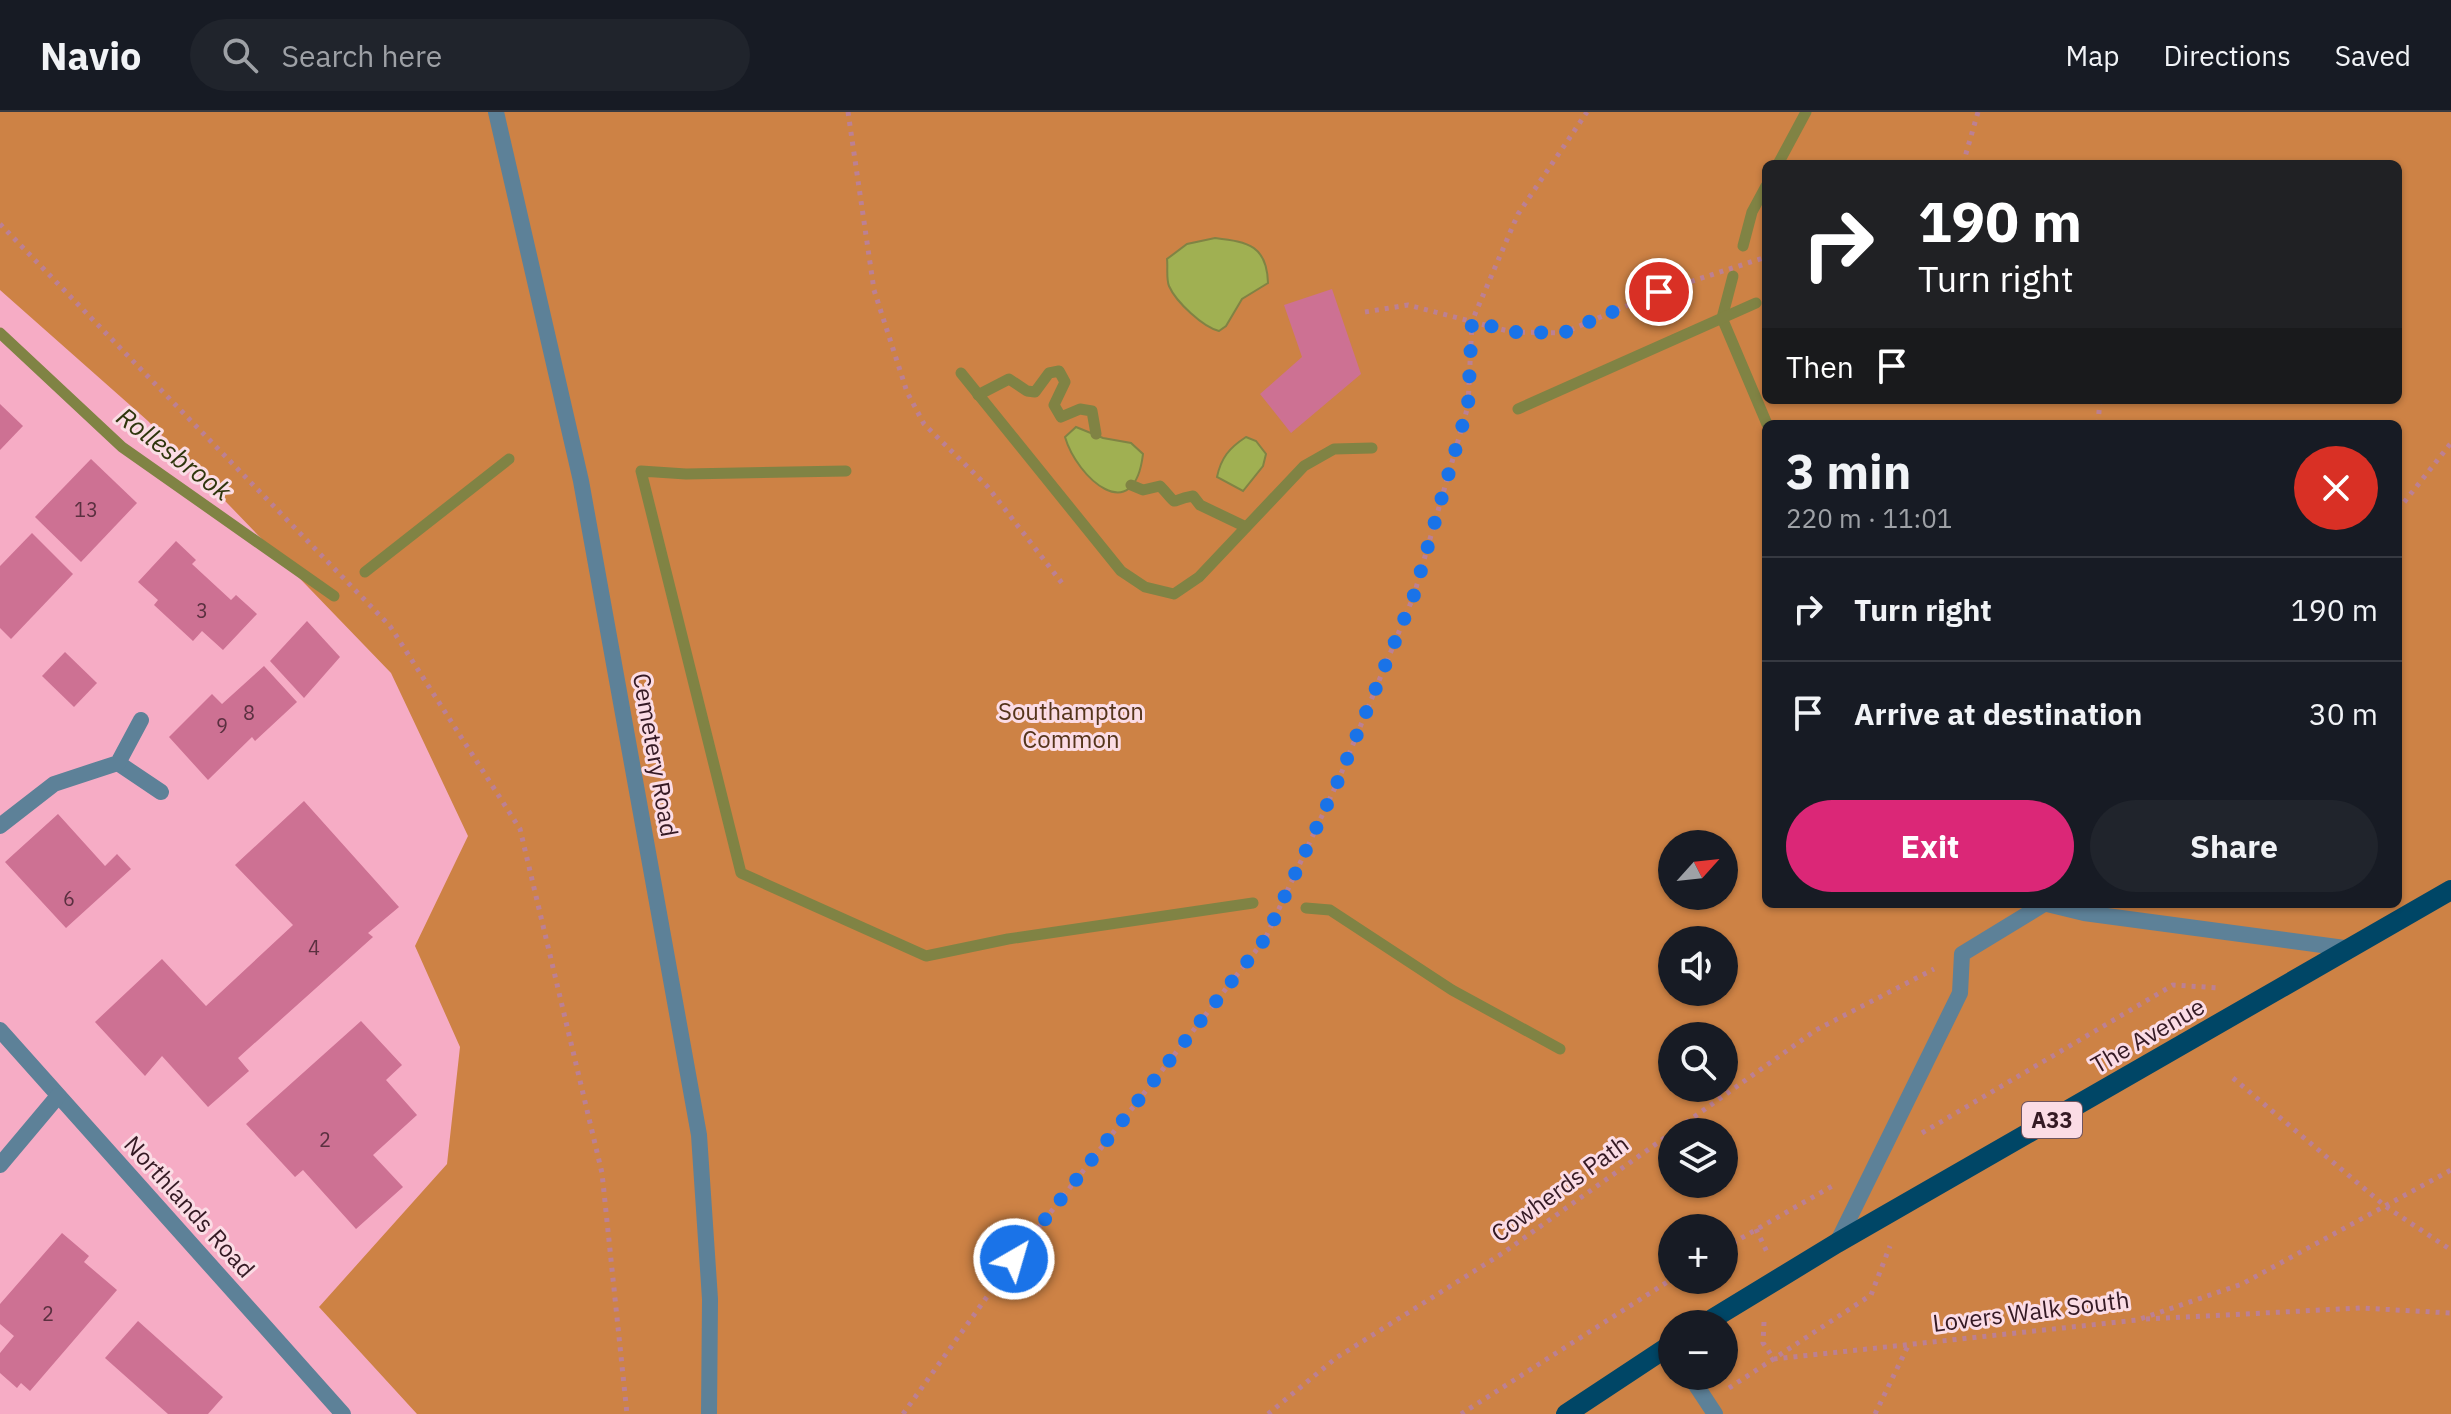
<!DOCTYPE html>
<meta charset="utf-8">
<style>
:root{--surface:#171b24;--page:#20242c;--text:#f1f3f6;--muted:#9ea1a6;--line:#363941;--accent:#db2777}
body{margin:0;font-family:"IBM Plex Sans",sans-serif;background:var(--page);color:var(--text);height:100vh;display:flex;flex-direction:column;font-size:30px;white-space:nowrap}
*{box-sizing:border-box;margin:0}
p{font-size:26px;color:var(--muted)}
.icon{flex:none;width:44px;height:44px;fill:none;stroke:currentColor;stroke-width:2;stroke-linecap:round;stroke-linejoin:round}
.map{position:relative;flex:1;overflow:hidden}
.sheet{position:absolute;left:1762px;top:308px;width:640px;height:488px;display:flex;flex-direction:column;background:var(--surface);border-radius:12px;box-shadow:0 2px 6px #0004}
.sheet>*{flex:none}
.guide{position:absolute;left:1762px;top:48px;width:640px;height:244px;border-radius:12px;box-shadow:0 2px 6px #0004;background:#202124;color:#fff;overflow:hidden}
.needle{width:52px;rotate:63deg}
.controls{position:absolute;left:1658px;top:718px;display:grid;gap:16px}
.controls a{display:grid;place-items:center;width:80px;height:80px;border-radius:50%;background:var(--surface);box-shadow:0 2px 6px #0004;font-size:40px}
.pin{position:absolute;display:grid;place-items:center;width:68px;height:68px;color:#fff;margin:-34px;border:4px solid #fff;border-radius:50%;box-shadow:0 2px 8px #0007}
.me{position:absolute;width:88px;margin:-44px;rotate:38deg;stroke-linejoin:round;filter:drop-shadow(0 0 6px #0008)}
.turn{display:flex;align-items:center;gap:28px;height:168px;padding:0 24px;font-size:36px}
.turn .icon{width:104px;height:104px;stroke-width:2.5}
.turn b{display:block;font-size:56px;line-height:68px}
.then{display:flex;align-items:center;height:76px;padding:0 24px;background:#0003;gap:16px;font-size:30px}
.round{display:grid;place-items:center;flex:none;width:84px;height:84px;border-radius:42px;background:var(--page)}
.summary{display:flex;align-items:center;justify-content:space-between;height:136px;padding:0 24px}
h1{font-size:48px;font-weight:800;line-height:60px}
.cta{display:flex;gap:16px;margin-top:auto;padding:16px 24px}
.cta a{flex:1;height:92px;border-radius:48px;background:var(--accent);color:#fff;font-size:32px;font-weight:800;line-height:92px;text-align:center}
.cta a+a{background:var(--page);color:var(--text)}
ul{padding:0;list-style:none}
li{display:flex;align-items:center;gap:24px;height:104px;padding:0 24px;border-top:2px solid var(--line)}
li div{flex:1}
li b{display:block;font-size:30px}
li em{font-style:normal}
header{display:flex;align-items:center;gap:48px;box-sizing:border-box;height:112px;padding:0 40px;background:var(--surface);border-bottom:2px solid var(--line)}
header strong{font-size:38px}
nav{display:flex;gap:44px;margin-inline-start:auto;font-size:28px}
.search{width:560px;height:72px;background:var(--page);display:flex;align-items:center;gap:20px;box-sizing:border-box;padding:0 28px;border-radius:44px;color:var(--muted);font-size:30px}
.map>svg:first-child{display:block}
.green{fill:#cd8245;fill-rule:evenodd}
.water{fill:#a0b052;stroke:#808344;stroke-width:2}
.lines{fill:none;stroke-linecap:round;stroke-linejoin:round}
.stream{stroke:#808344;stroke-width:11}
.building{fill:#cd7193}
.path{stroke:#bc8094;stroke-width:5;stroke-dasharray:4 6;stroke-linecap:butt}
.lane{stroke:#5d8198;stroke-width:16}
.street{stroke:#5d8198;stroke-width:16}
.primary{stroke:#004666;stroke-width:20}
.route{stroke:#1a73e8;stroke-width:14;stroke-dasharray:0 25.2}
.labels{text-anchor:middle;stroke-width:6;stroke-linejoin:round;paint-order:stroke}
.number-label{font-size:20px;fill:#5b3040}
.shield{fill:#fbdce5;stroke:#70545e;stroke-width:2}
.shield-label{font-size:22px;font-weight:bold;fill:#351a24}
.park-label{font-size:24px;fill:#55351b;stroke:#fbdce5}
.street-label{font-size:24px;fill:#351a24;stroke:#fbdce5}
.water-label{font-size:26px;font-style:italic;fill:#2f350d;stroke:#fbdce5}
</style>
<header>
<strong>Navio</strong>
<div class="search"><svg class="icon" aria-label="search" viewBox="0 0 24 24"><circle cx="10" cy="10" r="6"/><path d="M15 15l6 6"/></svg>Search here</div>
<nav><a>Map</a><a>Directions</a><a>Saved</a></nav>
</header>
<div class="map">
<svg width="2451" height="1302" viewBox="0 0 2451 1302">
<rect width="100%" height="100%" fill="#f6acc5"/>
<path class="green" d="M0 0H2451V1302H417L319 1195 447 1052 460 935 415 834 468 724 391 561 148 309 0 178ZM1766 52H2398V288H1766ZM1766 312H2398V792H1766ZM1672 732H1724V784H1672ZM1672 828H1724V880H1672ZM1672 924H1724V976H1672ZM1672 1020H1724V1072H1672ZM1672 1116H1724V1168H1672ZM1672 1212H1724V1264H1672Z"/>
<g class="water">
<path d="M1215 126C1249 130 1267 134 1268 171L1242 187 1226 214 1219 219C1203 215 1176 190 1169 174 1166 167 1168 154 1167 147L1187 132Z"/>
<path d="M1076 315 1103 326 1131 331 1143 342C1134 417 1077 366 1065 325Z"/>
<path d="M1246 325 1256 329 1266 342 1263 354 1243 379 1217 365C1221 346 1229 336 1246 325Z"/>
</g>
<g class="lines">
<g class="stream">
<polyline points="1778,52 1806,0"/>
<polyline points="1743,134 1752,100 1766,74"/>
<polyline points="1733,164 1722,206 1767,312"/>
<polyline points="0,221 122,335 334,484"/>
<polyline points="961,261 1121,459 1145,475 1174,482 1199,465 1304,354 1334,337 1372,336"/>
<polyline points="978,283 1009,267 1027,279 1035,280 1049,261 1059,259 1065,270 1054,293 1061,305 1080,297 1092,299 1096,322"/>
<polyline points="1518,297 1756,191"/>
<polyline points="846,359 686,362 641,359 741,761 926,844 1008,827 1253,791"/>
<path d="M1131 373 1143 378 1160 374C1182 397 1166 388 1193 384L1200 393 1246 415"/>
<polyline points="365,460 509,347"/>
<polyline points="1306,796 1330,798 1452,878 1560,937"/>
</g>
</g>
<g class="building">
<polygon points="1332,177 1361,262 1291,321 1260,282 1302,245 1284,193"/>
<polygon points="0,292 23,314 0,338"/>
<polygon points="91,347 137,391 81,450 35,405"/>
<polygon points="32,421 73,462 11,527 0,516 0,454"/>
<polygon points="176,429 196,448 192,452 231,488 236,483 257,502 223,538 202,519 193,529 154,493 158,488 138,470"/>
<polygon points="307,509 340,545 304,586 270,549"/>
<polygon points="65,540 97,571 74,595 42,564"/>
<polygon points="264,554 297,590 255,629 252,625 208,668 169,625 212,582 222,592"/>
<polygon points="304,689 399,795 368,821 373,825 238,946 249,959 208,995 162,944 145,964 95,910 162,847 206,894 293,813 235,753"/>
<polygon points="58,702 105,754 117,742 131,757 66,816 5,750"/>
<polygon points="361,909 402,953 386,968 417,1003 373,1043 403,1075 356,1117 303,1058 295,1065 246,1012"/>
<polygon points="62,1121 89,1144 84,1150 117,1178 30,1279 21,1271 17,1276 0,1261 0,1241 14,1224 0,1212 0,1192"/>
<polygon points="138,1209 223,1285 208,1302 168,1302 105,1246"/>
</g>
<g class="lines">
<g class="path">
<polyline points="848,0 874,178 907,280 924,312 987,374 1065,475"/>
<polyline points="1963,52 1978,0"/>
<polyline points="0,112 390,514 520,717 602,1061 627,1302"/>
<polyline points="1365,200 1408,193 1512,220 1563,221 1659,180 1766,145"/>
<polyline points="2098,312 2100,288"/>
<polyline points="2398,398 2451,331"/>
<polyline points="2233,966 2385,1094 2451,1138"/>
<polyline points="1922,1021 2173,873 2220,876"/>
<polyline points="1756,1117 1767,1140"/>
<polyline points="1724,1136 1834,1073"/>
<polyline points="2146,1207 2361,1196 2451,1201"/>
<polyline points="1764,1210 1763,1231 1774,1247 2137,1208 2242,1172 2451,1058"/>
<polyline points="1729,1276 1871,1183 1890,1134"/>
<polyline points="903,1302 1014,1147 1265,827 1338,669 1414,483 1468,294 1472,209 1518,102 1587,0"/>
<polyline points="1268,1302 1336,1246 1503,1141 1816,918 1934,857"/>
<polyline points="1461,1302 1672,1167"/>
<polyline points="1875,1302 1908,1234"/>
</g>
<g class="lane">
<polyline points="2047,792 2084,801 2352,837"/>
<polyline points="1837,1131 1960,881 1962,842 2044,792"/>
</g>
<g class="street">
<polyline points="496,0 581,369 699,1023 710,1187 709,1302"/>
<polyline points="118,651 161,680"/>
<polyline points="0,714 54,672 118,651 141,608"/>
<polyline points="0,918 343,1302"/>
<polyline points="0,1053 58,984"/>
<polyline points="1690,1264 1715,1302"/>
</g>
<g class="primary">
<polyline points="1704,1212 1837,1131 2451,778"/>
<polyline points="1566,1302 1672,1232"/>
</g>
</g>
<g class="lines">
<polyline class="route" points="1014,1147 1265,827 1338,669 1414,483 1468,294 1472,209 1512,220 1563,221 1659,180"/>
</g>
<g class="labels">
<g class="number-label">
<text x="86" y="405">13</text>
<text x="202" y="506">3</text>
<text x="249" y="608">8</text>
<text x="222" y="621">9</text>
<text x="69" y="794">6</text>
<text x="314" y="843">4</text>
<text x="325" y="1035">2</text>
<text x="48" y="1209">2</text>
</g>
<rect class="shield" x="2022" y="990" width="60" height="36" rx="6"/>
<g class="shield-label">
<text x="2052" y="1016">A33</text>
</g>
<g class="park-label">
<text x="1071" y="608">Southampton<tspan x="1071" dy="28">Common</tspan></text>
</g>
<g class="street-label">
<text transform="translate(655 643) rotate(80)" y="8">Cemetery Road</text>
<text transform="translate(2148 924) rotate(-30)" y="8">The Avenue</text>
<text transform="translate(1560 1077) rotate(-36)" y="8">Cowherds Path</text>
<text transform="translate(189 1095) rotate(48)" y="8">Northlands Road</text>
<text transform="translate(2031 1200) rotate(-7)" y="8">Lovers Walk South</text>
</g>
<g class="water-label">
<text transform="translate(174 342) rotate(37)" y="9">Rollesbrook</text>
</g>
</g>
</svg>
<div class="controls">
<a><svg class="needle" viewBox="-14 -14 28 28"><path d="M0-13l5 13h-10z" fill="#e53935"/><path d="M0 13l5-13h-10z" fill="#9ea1a6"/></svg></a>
<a><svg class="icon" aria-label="sound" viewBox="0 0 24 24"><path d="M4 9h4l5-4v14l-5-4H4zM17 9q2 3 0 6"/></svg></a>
<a><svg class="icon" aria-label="search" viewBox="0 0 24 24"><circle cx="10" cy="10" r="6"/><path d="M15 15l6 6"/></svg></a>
<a><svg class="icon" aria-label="layers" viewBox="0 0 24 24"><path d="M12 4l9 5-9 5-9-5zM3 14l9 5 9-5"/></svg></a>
<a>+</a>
<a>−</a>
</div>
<div class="pin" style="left:1659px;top:180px;background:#d93025"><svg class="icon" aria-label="arrive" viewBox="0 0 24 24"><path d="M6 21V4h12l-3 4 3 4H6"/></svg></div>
<svg class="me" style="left:1014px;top:1147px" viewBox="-20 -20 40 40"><circle r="17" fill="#1a73e8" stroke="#fff" stroke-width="3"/><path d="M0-11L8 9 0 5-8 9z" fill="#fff"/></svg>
<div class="guide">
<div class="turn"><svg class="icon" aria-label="right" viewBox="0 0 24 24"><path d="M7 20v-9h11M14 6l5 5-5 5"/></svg><div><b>190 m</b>Turn right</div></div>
<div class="then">Then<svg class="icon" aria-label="arrive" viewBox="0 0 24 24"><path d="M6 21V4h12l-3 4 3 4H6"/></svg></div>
</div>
<section class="sheet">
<div class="summary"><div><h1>3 min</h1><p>220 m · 11:01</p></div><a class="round" style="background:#d93025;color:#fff"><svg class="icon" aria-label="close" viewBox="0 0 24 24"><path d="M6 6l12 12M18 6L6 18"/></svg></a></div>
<ul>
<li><svg class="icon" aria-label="right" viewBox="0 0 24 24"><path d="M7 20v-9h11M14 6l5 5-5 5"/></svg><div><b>Turn right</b></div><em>190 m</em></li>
<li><svg class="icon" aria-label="arrive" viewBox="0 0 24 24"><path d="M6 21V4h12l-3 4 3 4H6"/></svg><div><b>Arrive at destination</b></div><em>30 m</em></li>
</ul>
<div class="cta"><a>Exit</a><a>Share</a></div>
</section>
</div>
